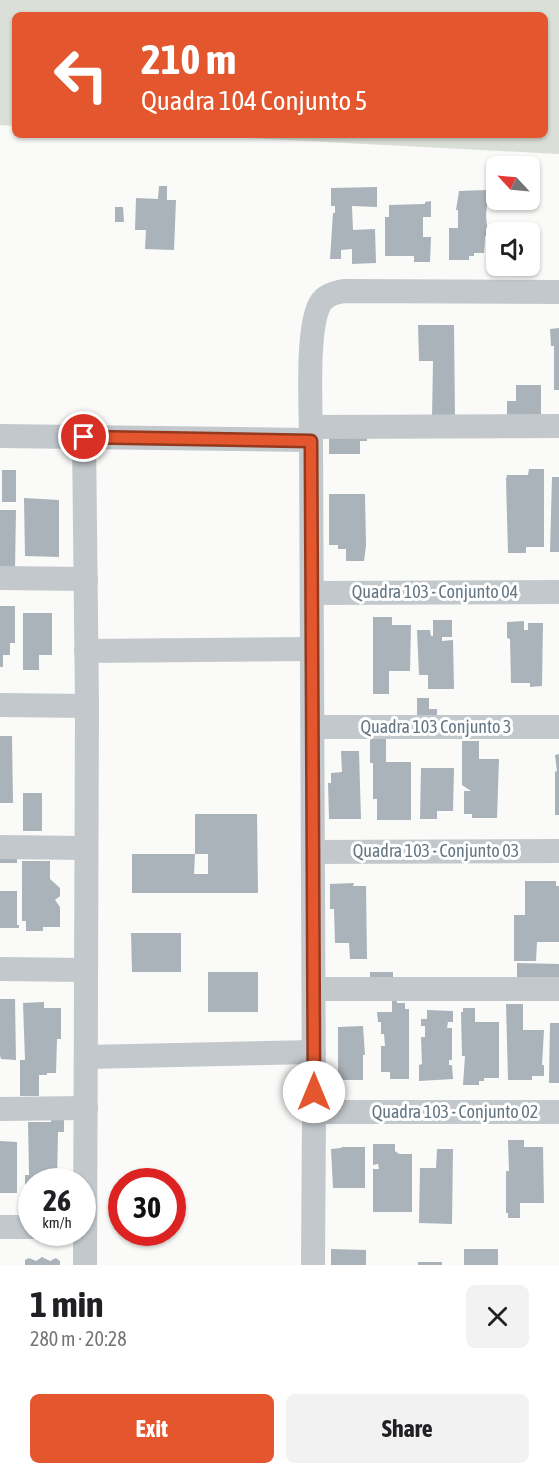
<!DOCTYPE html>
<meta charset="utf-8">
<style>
:root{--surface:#fff;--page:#f2f2f2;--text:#202124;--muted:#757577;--accent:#e4572e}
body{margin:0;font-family:"Asap Condensed",sans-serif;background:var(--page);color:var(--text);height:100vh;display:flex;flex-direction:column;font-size:22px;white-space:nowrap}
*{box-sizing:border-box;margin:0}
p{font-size:20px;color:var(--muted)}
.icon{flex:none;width:33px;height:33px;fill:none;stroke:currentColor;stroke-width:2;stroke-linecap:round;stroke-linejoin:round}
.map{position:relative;height:1265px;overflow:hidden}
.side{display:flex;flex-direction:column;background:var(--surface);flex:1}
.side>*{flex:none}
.hud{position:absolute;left:12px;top:12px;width:536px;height:126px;border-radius:9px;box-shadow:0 2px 4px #0004;background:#e4572e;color:#fff;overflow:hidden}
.needle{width:39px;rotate:296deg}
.tools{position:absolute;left:486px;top:156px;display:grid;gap:12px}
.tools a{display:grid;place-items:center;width:54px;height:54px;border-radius:9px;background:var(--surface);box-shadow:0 2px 4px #0004;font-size:30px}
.speed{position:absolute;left:18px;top:1168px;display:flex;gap:12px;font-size:30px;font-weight:700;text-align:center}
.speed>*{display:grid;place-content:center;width:78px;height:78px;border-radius:50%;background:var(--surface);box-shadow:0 2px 4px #0004;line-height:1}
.speed small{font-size:15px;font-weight:400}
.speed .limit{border:9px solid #d22;background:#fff;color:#111}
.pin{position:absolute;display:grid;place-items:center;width:51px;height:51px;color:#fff;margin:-26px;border:3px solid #fff;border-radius:50%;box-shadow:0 2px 6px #0007}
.me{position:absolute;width:66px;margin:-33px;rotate:0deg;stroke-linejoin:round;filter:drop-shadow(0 0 4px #0008)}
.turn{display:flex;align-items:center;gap:21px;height:126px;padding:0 30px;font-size:27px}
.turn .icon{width:78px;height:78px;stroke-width:2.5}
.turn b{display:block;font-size:42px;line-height:51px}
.round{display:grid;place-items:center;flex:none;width:63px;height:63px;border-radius:9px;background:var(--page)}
.summary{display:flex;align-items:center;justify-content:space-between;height:102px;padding:0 30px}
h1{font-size:36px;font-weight:700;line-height:45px}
.action{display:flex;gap:12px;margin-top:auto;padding:12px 30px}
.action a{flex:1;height:69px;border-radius:9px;background:var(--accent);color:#fff;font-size:24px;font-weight:700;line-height:69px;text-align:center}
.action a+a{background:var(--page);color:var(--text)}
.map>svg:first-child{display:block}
.green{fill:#dadfd7}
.building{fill:#aab3b9}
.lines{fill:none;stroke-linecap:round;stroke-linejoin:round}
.street{stroke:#c3c8cc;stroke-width:24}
.route-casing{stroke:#94391e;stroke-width:15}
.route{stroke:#e4572e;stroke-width:10}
.labels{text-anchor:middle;stroke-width:6;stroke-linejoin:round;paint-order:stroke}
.street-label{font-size:18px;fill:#657683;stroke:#fff}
</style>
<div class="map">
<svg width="559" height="1265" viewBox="0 0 559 1265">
<rect width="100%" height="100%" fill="#fafaf8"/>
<polygon class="green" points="0,0 559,0 559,154 192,135 544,135 544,15 15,15 15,126 0,125"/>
<g class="building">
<polygon points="159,186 167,186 167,200 176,200 174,250 145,249 146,230 135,230 136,198 158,199"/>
<polygon points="377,187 377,207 352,206 353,230 375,229 376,263 352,264 352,249 341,250 341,259 330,259 333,213 335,213 335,206 331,206 331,188"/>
<polygon points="486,190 486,193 488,193 486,216 488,236 485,236 484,253 474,253 474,256 469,256 469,260 449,260 449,228 458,228 458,210 456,210 459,191"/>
<polygon points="431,201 431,217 423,217 423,237 431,237 430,262 414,262 414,256 385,256 385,217 389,217 389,205 425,204 425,202"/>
<polygon points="115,207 123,207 124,222 115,222"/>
<polygon points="418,325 454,325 455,419 432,419 433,361 419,361"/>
<polygon points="559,328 559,390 554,390 554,346 551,346 550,329"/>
<polygon points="516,385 541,385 541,420 507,420 507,401 516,401"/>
<polygon points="367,426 367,441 360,441 360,454 329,454 329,427"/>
<polygon points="529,469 544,469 544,547 526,547 526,553 508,553 506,479 507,475 528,475"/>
<rect x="2" y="470" width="14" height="32"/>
<polygon points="552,477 559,477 559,552 550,552"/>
<polygon points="329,494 365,494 366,546 364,561 346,561 346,549 338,549 338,545 329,545"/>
<polygon points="24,498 59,500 59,557 25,556"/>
<polygon points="0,510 16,510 15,569 0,569"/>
<polygon points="0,606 15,606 15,643 10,643 10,655 3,655 3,667 0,667"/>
<polygon points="23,613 52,613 52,655 39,655 39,670 23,670"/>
<polygon points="373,617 392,617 392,625 411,625 410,671 389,671 389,694 373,694"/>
<polygon points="433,620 452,620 452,637 442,637 442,641 453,640 454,689 428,689 428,675 419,675 417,630 430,630 431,636 433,636"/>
<polygon points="524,621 524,630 528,630 528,623 543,623 542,686 530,687 530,683 511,683 510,639 507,638 507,622"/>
<polygon points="417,698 429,698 429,709 437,709 437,717 417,716"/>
<polygon points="0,736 12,736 13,803 0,803"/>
<polygon points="370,739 386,739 386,762 411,762 411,820 377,820 377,799 373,799 373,763 370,763"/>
<polygon points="462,741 479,741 479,759 499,759 497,818 472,818 472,814 464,814 464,791 471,791 462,785"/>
<polygon points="341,751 359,751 361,819 329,819 328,783 331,783 331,773 342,772"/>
<polygon points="559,754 559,815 555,815 555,771 557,772 555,755"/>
<polygon points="421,768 454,768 453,811 437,811 437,819 420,819"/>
<rect x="23" y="793" width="19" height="38"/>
<polygon points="195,814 257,814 258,893 132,893 132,854 195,854 194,874 208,874 208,854 195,854"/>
<rect x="0" y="843" width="17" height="20"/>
<polygon points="22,861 50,861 50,879 60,888 60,896 55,900 60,907 60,927 43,927 43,931 26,931 26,921 22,921"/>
<polygon points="525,881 556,881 556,886 559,886 559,942 537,942 536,961 514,961 514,915 525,915"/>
<polygon points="354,883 353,886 366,886 367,959 350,959 349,943 335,943 334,909 330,909 330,884"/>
<polygon points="0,891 17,891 17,925 19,925 19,928 0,928"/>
<polygon points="131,933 181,933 181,972 132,972"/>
<polygon points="517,963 559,964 559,977 517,977"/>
<rect x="208" y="972" width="50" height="40"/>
<rect x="370" y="972" width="23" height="10"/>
<polygon points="392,998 397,998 397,1003 405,1003 405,1009 409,1009 409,1079 390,1079 390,1072 381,1072 381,1046 385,1046 384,1034 381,1034 381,1022 378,1022 377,1012 392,1012"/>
<polygon points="0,999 15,999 16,1060 1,1059 0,1055"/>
<polygon points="44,1002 44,1008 61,1008 61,1039 57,1039 56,1073 47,1073 47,1075 39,1075 39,1096 20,1096 20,1060 25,1060 23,1003"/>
<polygon points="506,1004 523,1004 523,1030 544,1030 542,1065 544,1065 544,1076 532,1076 532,1080 508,1080"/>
<polygon points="463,1008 475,1008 475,1022 499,1022 499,1078 484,1078 484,1081 479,1081 479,1085 463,1085 465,1056 462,1056 461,1012 463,1012"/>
<polygon points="427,1010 453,1011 453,1022 448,1022 447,1028 452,1028 452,1060 449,1060 449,1065 452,1065 453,1079 419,1081 419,1065 422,1064 421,1037 425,1037 425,1026 421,1026 421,1019 427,1019"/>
<polygon points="550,1023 559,1023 559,1083 549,1083"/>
<polygon points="363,1026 365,1055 363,1055 363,1080 338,1080 338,1027"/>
<polygon points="51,1116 64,1116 64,1132 58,1132 57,1182 32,1182 32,1196 25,1196 25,1175 29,1175 28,1122 51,1122"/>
<polygon points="508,1140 524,1140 524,1147 543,1147 544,1203 520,1203 520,1218 508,1218 508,1213 506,1213 506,1171 509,1171"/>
<polygon points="0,1141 17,1142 17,1193 0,1193"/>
<polygon points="373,1144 395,1144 395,1151 399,1154 412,1154 412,1212 373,1212 373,1169 379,1169 378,1164 373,1165"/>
<polygon points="342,1147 365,1147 365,1188 333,1188 331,1149 341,1148"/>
<polygon points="437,1149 453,1149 452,1224 419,1223 420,1168 436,1168"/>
<polygon points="331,1249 366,1250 366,1265 331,1265"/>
<rect x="464" y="1249" width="34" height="16"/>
<polygon points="42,1257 50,1261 56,1258 60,1261 60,1265 25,1265 25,1260 29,1258 36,1261"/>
<rect x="418" y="1262" width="24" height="3"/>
</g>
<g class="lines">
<g class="street">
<polyline points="311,427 559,426"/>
<polyline points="0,436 311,440"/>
<polyline points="84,437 87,706 85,1265"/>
<polyline points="0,578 86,579"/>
<polyline points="312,593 559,592"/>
<polyline points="86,651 312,649"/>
<polyline points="0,705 87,706"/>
<polyline points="313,727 559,727"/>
<polyline points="0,847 85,848"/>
<polyline points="313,852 559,851"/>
<polyline points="0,969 86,970"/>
<polyline points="314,989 559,989"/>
<polyline points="86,1057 314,1052"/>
<polyline points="0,1109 86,1108"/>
<polyline points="314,1112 559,1112"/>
<polyline points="0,1227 32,1227"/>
<path d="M313 1265 314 1112 311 440C311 409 306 329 320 304 325 295 334 293 344 291L559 292"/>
</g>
</g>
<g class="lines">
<g class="route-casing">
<polyline id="route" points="84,437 311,441 314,1092"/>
</g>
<use href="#route" class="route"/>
</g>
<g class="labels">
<g class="street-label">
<text x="435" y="598">Quadra 103 - Conjunto 04</text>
<text x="436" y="733">Quadra 103 Conjunto 3</text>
<text x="436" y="857">Quadra 103 - Conjunto 03</text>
<text x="455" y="1118">Quadra 103 - Conjunto 02</text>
</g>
</g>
</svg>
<div class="tools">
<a><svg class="needle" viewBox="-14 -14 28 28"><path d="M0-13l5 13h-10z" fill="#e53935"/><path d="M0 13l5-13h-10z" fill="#757577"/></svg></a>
<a><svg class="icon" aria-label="sound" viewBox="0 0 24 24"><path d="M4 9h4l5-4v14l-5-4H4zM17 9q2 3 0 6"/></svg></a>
</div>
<div class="speed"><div>26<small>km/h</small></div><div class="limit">30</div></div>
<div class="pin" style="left:84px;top:437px;background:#d93025"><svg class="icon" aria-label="arrive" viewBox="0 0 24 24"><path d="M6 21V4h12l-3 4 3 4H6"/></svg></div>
<svg class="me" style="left:314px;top:1092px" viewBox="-20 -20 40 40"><circle r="19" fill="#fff"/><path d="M0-13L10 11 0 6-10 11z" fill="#e4572e"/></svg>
<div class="hud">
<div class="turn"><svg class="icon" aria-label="left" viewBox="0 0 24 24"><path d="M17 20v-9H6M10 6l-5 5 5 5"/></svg><div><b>210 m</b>Quadra 104 Conjunto 5</div></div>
</div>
</div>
<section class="side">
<div class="summary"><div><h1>1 min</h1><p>280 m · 20:28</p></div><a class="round"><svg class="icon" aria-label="close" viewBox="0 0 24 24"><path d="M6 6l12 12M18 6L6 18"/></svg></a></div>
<div class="action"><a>Exit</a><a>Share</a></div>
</section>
